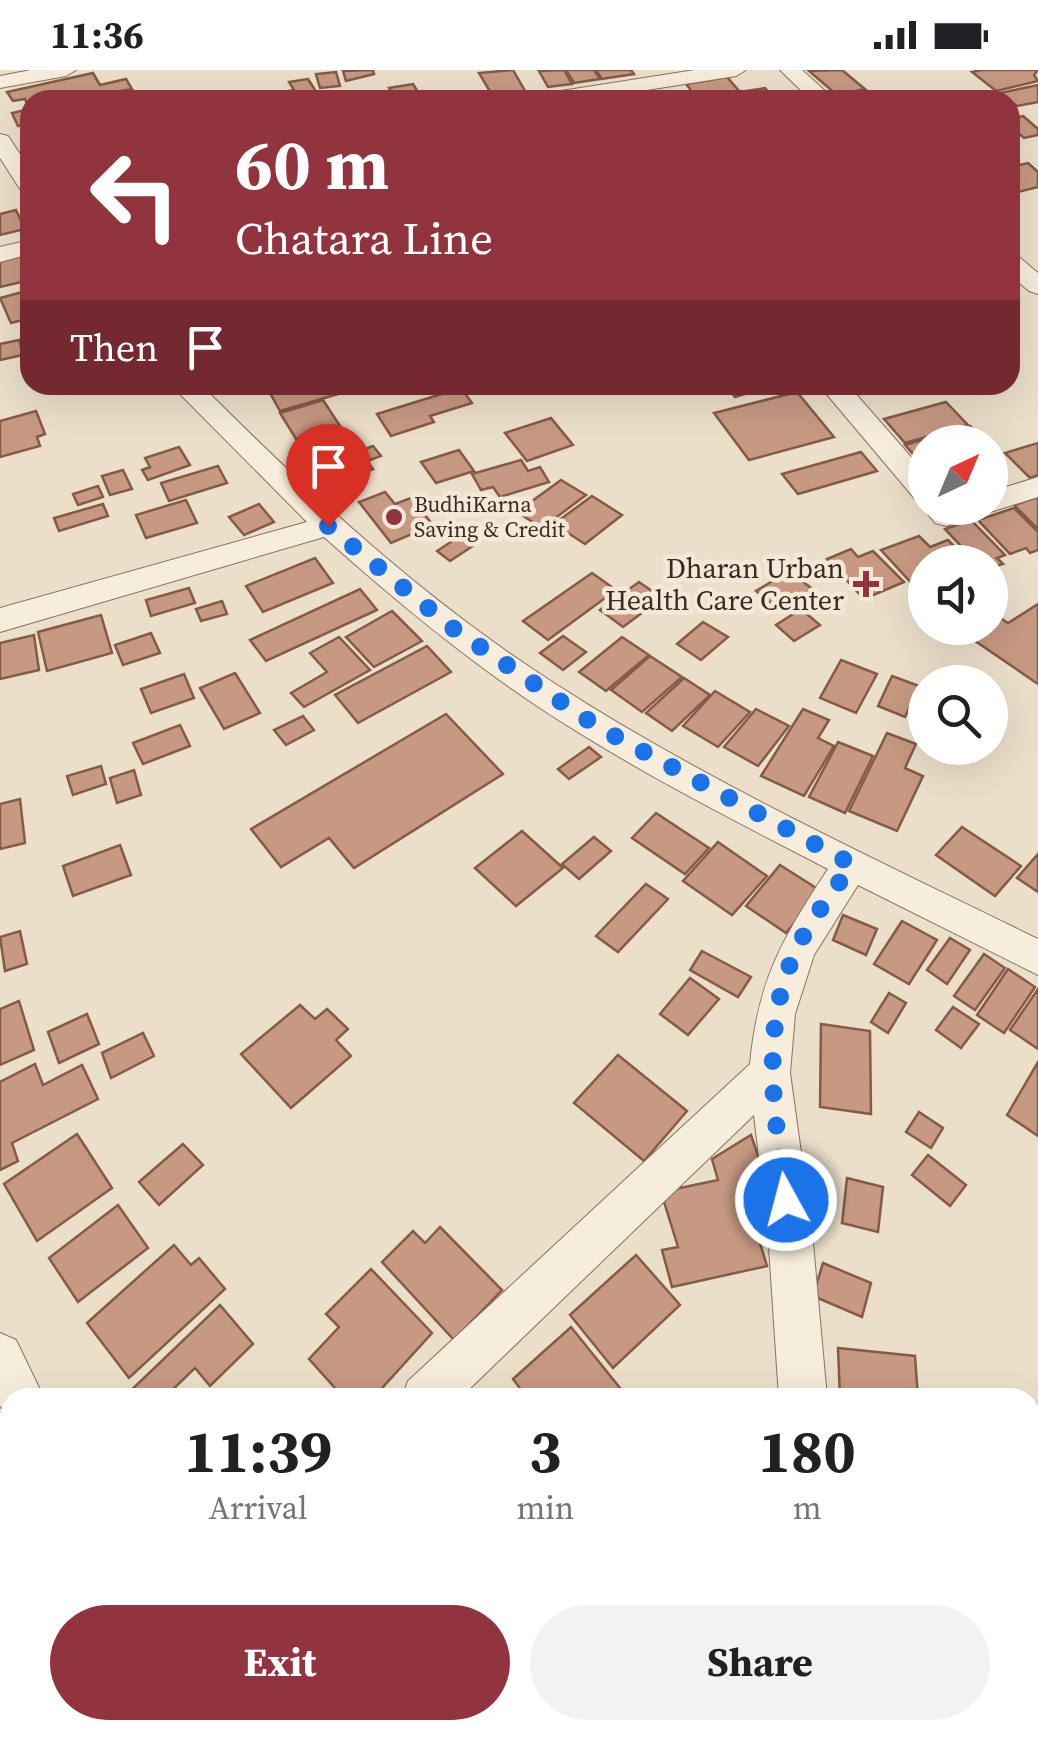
<!DOCTYPE html>
<style>
:root{--surface:#fff;--page:#f2f2f2;--text:#202124;--muted:#757577;--accent:#92343d}
body{margin:0;font-family:"Source Serif 4",serif;background:var(--page);color:var(--text);height:100vh;display:flex;flex-direction:column;font-size:38px;white-space:nowrap}
*{box-sizing:border-box;margin:0}
p{font-size:32px;color:var(--muted)}
.icon{flex:none;width:55px;height:55px;fill:none;stroke:currentColor;stroke-width:2;stroke-linecap:round;stroke-linejoin:round}
.map{position:relative;flex:1;overflow:hidden}
.details{position:absolute;left:0px;top:1318px;width:1040px;height:352px;display:flex;flex-direction:column;background:var(--surface);border-radius:30px 30px 0 0;box-shadow:0 10px 40px #0002}
.details>*{flex:none}
.top-card{position:absolute;left:20px;top:20px;width:1000px;height:305px;border-radius:30px;box-shadow:0 10px 40px #0002;background:#92343d;color:#fff;overflow:hidden}
.needle{width:65px;rotate:44deg}
.tools{position:absolute;left:908px;top:355px;display:grid;gap:20px}
.tools a{display:grid;place-items:center;width:100px;height:100px;border-radius:50%;background:var(--surface);box-shadow:0 10px 40px #0002;font-size:50px}
.pin{position:absolute;display:grid;place-items:center;width:85px;height:85px;color:#fff;margin:-102px -42px;border-radius:50% 50% 50% 0;rotate:-45deg;box-shadow:0 0 10px #0007}
.pin .icon{rotate:45deg}
.me{position:absolute;width:110px;margin:-55px;rotate:353deg;stroke-linejoin:round;filter:drop-shadow(0 0 8px #0008)}
.turn{display:flex;align-items:center;gap:35px;height:210px;padding:0 50px;font-size:45px}
.turn .icon{width:130px;height:130px;stroke-width:2.5}
.turn b{display:block;font-size:70px;line-height:85px}
.then{display:flex;align-items:center;height:95px;padding:0 50px;background:#0003;gap:20px;font-size:38px}
.eta{display:flex;justify-content:space-evenly;align-items:center;height:170px;text-align:center}
.eta b{font-size:60px;font-weight:700;line-height:70px}
.cta{display:flex;gap:20px;margin-top:auto;padding:20px 50px}
.cta a{flex:1;height:115px;border-radius:60px;background:var(--accent);color:#fff;font-size:40px;font-weight:700;line-height:115px;text-align:center}
.cta a+a{background:var(--page);color:var(--text)}
.status{display:flex;justify-content:space-between;align-items:center;height:70px;padding:0 50px;background:var(--surface);direction:ltr}
.status svg{height:28px;fill:currentColor}
.map>svg:first-child{display:block}
.lines{fill:none;stroke-linecap:round;stroke-linejoin:round}
.stream{fill:#718f85;fill-rule:evenodd}
.building{fill:#c79983;stroke:#855a47;stroke-width:2.5}
.street-casing{stroke:#87715f;stroke-width:2}
.street{fill:#f7eddd;fill-rule:evenodd}
.route{stroke:#1a73e8;stroke-width:18;stroke-dasharray:0 32.4}
.poi-dot{fill:#92343d;stroke:#f4e9d9;stroke-width:4}
.labels{text-anchor:middle;stroke-width:9;stroke-linejoin:round;paint-order:stroke}
.far-poi-label{font-size:22px;fill:#392b22;stroke:#f4e9d9;text-anchor:start}
.poi-label{font-size:28px;fill:#392b22;stroke:#f4e9d9;text-anchor:end}
</style>
<div class="status"><b>11:36</b><svg viewBox="0 0 49 12"><path d="M0 12V9h3v3zM5 12V6h3v6zM10 12V3h3v9zM15 12V0h3v12zM26 1h20v11H26zM47 4h2v5h-2z"/></svg></div>
<div class="map">
<svg width="1038" height="1669" viewBox="0 0 1038 1669">
<rect width="100%" height="100%" fill="#ecdfca"/>
<g class="lines">
<g class="stream">
<polygon points="1038,1567 1038,1588 1030,1593 1030,1572"/>
<polygon points="939,1660 961,1660 955,1669 933,1669"/>
</g>
</g>
<g class="building">
<polygon points="373,0 374,4 346,11 343,1"/>
<polygon points="513,0 525,21 492,25 479,3"/>
<polygon points="564,0 572,14 548,17 539,1"/>
<polygon points="566,0 594,0 600,9 574,13"/>
<polygon points="596,0 631,0 634,4 602,9"/>
<polygon points="842,0 865,19 837,25 809,1"/>
<polygon points="982,0 1038,0 1034,5 1038,11 996,21 972,2"/>
<polygon points="336,2 340,16 320,18 316,4"/>
<polygon points="93,3 100,15 126,9 132,19 107,24 110,30 30,30 30,53 18,56 12,43 29,39 25,29 13,31 7,22"/>
<polygon points="727,7 739,21 697,28 686,14"/>
<polygon points="308,9 317,23 311,24 315,30 276,30 273,24 294,20 289,12"/>
<polygon points="413,14 421,27 396,30 389,18"/>
<polygon points="1038,15 1038,32 1017,36 1000,23"/>
<polygon points="765,18 776,30 725,30 721,25"/>
<polygon points="661,21 668,30 635,30 631,26"/>
<polygon points="1023,46 1038,59 1038,65 1024,68 1010,56 1010,49"/>
<polygon points="1028,93 1038,102 1038,117 1010,124 1010,97"/>
<polygon points="16,140 25,159 0,165 0,144"/>
<polygon points="30,184 30,210 0,217 0,191"/>
<polygon points="30,220 30,248 11,253 0,228"/>
<polygon points="19,270 23,285 0,290 0,274"/>
<polygon points="298,315 349,315 352,320 280,341 270,323"/>
<polygon points="725,315 774,315 735,327"/>
<polygon points="461,318 472,333 430,346 434,352 391,366 377,344"/>
<polygon points="797,322 834,367 749,390 714,343"/>
<polygon points="323,330 340,356 296,369 280,343"/>
<polygon points="946,332 968,355 905,373 884,349"/>
<polygon points="36,341 45,364 37,367 40,376 0,387 0,351"/>
<polygon points="551,348 573,375 527,391 505,363"/>
<polygon points="970,356 986,372 925,372 925,397 905,375"/>
<polygon points="1038,373 1038,405 1030,408 1005,383"/>
<polygon points="373,376 381,386 367,391 373,399 332,413 319,396"/>
<polygon points="179,377 190,395 148,410 142,400 150,397 145,388"/>
<polygon points="459,380 474,401 436,413 421,392"/>
<polygon points="861,382 877,401 798,424 782,404"/>
<polygon points="521,390 528,401 540,397 549,412 500,427 493,417 481,420 472,404"/>
<polygon points="218,396 227,413 169,431 161,413"/>
<polygon points="123,400 132,419 110,425 102,406"/>
<polygon points="561,410 586,425 542,458 517,442"/>
<polygon points="98,416 103,427 78,435 73,424"/>
<polygon points="385,422 395,434 411,428 433,455 391,473 359,432"/>
<polygon points="592,426 622,445 585,474 554,454"/>
<polygon points="1038,427 1038,459 1014,435"/>
<polygon points="186,430 197,453 146,468 136,445"/>
<polygon points="103,434 108,446 59,461 54,448"/>
<polygon points="259,434 274,452 244,465 229,447"/>
<polygon points="1014,438 1038,462 1038,480 1030,483 1026,478 1010,484 978,450"/>
<polygon points="971,450 1005,485 997,488 1003,494 990,498 990,492 976,492 945,459"/>
<polygon points="466,462 479,472 450,491 437,481"/>
<polygon points="919,466 930,477 948,470 970,492 925,492 925,515 916,518 881,480"/>
<polygon points="851,479 858,487 873,481 904,512 864,529 827,489"/>
<polygon points="315,488 333,513 263,542 246,516"/>
<polygon points="789,501 815,521 782,542 756,521"/>
<polygon points="592,503 616,520 548,570 523,551"/>
<polygon points="639,512 662,528 623,557 600,540"/>
<polygon points="189,518 195,533 151,546 146,530"/>
<polygon points="360,519 377,540 266,591 250,570"/>
<polygon points="222,531 227,544 201,551 196,539"/>
<polygon points="1038,534 1038,614 962,562 968,558 990,558 990,541 1008,553"/>
<polygon points="801,539 820,555 794,571 776,555"/>
<polygon points="392,541 422,571 374,597 346,567"/>
<polygon points="101,545 112,583 47,601 38,562"/>
<polygon points="703,552 728,567 701,590 677,574"/>
<polygon points="151,563 160,583 123,595 115,575"/>
<polygon points="34,565 39,600 0,609 0,573"/>
<polygon points="563,566 586,582 563,600 540,583"/>
<polygon points="339,567 370,600 304,637 291,623 327,602 310,583"/>
<polygon points="622,567 649,585 606,621 579,602"/>
<polygon points="427,576 451,602 358,653 335,625"/>
<polygon points="650,586 682,607 642,642 611,620"/>
<polygon points="841,590 877,604 856,643 820,628"/>
<polygon points="235,603 260,643 224,659 200,618"/>
<polygon points="184,604 194,628 151,643 141,619"/>
<polygon points="892,606 919,616 905,647 878,636"/>
<polygon points="684,608 710,625 672,661 646,643"/>
<polygon points="715,621 750,642 718,677 683,656"/>
<polygon points="756,639 789,656 758,696 724,677"/>
<polygon points="803,639 829,650 818,668 834,676 804,726 761,706"/>
<polygon points="446,644 503,704 354,798 329,768 281,797 251,759"/>
<polygon points="303,646 314,660 286,675 274,660"/>
<polygon points="180,655 190,676 143,694 133,673"/>
<polygon points="887,663 916,674 905,698 923,706 897,761 849,741"/>
<polygon points="838,672 873,686 845,743 809,727"/>
<polygon points="589,677 601,687 569,709 558,699"/>
<polygon points="101,696 106,714 73,725 67,706"/>
<polygon points="134,700 141,725 117,733 110,708"/>
<polygon points="20,729 25,773 0,779 0,734"/>
<polygon points="656,743 709,778 685,804 632,768"/>
<polygon points="962,757 1021,796 995,826 936,785"/>
<polygon points="522,761 563,798 516,836 475,798"/>
<polygon points="594,767 611,781 579,809 562,794"/>
<polygon points="718,772 767,806 732,845 683,811"/>
<polygon points="120,775 131,805 73,826 63,796"/>
<polygon points="1038,784 1038,822 1017,808"/>
<polygon points="780,795 821,821 786,863 746,836"/>
<polygon points="646,814 668,829 618,882 596,866"/>
<polygon points="843,845 877,859 866,885 833,870"/>
<polygon points="902,851 937,870 909,914 874,894"/>
<polygon points="20,861 27,894 5,901 0,867"/>
<polygon points="950,868 970,880 947,914 927,900"/>
<polygon points="702,881 751,907 738,927 690,900"/>
<polygon points="984,884 1005,898 975,940 954,926"/>
<polygon points="1008,899 1035,917 1004,963 977,945"/>
<polygon points="690,908 719,929 688,965 660,944"/>
<polygon points="1038,919 1038,979 1010,960"/>
<polygon points="889,923 906,933 888,963 871,952"/>
<polygon points="19,931 34,980 0,995 0,939"/>
<polygon points="300,935 315,949 327,939 348,959 336,970 351,986 291,1038 241,984"/>
<polygon points="953,937 979,954 961,978 936,960"/>
<polygon points="87,944 99,974 59,993 48,962"/>
<polygon points="821,954 870,961 871,1044 820,1037"/>
<polygon points="143,963 154,986 111,1008 102,983"/>
<polygon points="618,985 687,1041 644,1091 574,1033"/>
<polygon points="1038,992 1038,1066 1007,1045"/>
<polygon points="35,994 43,1015 82,995 98,1029 12,1073 18,1091 0,1100 0,1012"/>
<polygon points="919,1042 943,1058 931,1078 906,1062"/>
<polygon points="77,1064 112,1118 37,1171 4,1114"/>
<polygon points="751,1065 772,1127 762,1129 772,1159 757,1163 767,1196 672,1217 662,1180 678,1177 661,1122 718,1110 712,1089"/>
<polygon points="183,1074 203,1095 159,1135 139,1112"/>
<polygon points="928,1085 966,1115 950,1136 912,1105"/>
<polygon points="847,1108 883,1117 878,1162 842,1153"/>
<polygon points="118,1135 148,1178 78,1232 49,1188"/>
<polygon points="440,1157 502,1220 454,1270 382,1192 413,1161 425,1173"/>
<polygon points="174,1175 191,1195 199,1188 225,1219 129,1308 87,1253"/>
<polygon points="636,1185 680,1235 613,1298 570,1245"/>
<polygon points="823,1193 871,1213 862,1247 813,1226"/>
<polygon points="371,1199 432,1263 373,1328 344,1328 309,1289 339,1257 326,1244"/>
<polygon points="220,1235 253,1274 210,1316 195,1298 164,1328 123,1328"/>
<polygon points="571,1257 628,1328 527,1328 513,1309"/>
<polygon points="838,1278 915,1286 918,1328 840,1328"/>
<polygon points="1038,1349 1038,1386 1030,1378 1030,1359"/>
<polygon points="0,1450 10,1467 10,1550 0,1559"/>
<polygon points="10,1592 10,1660 88,1660 93,1669 0,1669 0,1602"/>
</g>
<g class="lines">
<g class="street-casing">
<g id="street">
<polygon points="31,0 76,0 66,6 0,18 0,6"/>
<polygon points="695,0 746,0 736,6 583,30 531,30 542,24"/>
<polygon points="780,0 802,0 835,30 811,30"/>
<polygon points="0,64 8,66 30,99 30,124 22,122 0,88"/>
<polygon points="30,170 30,184 0,192 0,177"/>
<polygon points="1010,185 1019,187 1038,203 1038,224 1029,221 1010,205"/>
<path d="M171 315H201C310 424 424 530 554 613 707 712 875 789 1038 869V905L858 815 814 885 795 944 790 1003 812 1162 827 1328H779L768 1162 754 1045 460 1328H402L408 1311 750 994C758 910 782 869 828 799 727 747 623 694 528 630 456 581 389 525 324 467L0 562V538L307 452Z"/>
<polygon points="819,315 848,315 925,403 925,432 915,429"/>
<polygon points="1038,407 1038,427 946,456 935,453 923,438 990,438 990,422"/>
<polygon points="0,1263 16,1270 44,1328 10,1328 10,1347 0,1336"/>
<polygon points="1038,1494 1038,1551 1030,1555 1030,1498"/>
<polygon points="164,1660 218,1660 222,1669 168,1669"/>
<polygon points="819,1660 874,1660 870,1669 815,1669"/>
<polygon points="950,1660 1008,1660 1012,1669 954,1669"/>
</g>
</g>
<use href="#street" class="street"/>
</g>
<g class="lines">
<path class="route" d="M328 456 454 559 598 657 852 794C834 821 811 849 797 878 758 960 775 1045 786 1130"/>
</g>
<g class="poi-dot">
<circle cx="394" cy="447" r="10"/>
<path d="M861 499h10v10h10v10h-10v10h-10v-10h-10v-10h10z"/>
</g>
<g class="labels">
<g class="far-poi-label">
<text x="414" y="442">BudhiKarna<tspan x="414" dy="25">Saving &amp; Credit</tspan></text>
</g>
<g class="poi-label">
<text x="844" y="508">Dharan Urban<tspan x="844" dy="32">Health Care Center</tspan></text>
</g>
</g>
</svg>
<div class="tools">
<a><svg class="needle" viewBox="-14 -14 28 28"><path d="M0-13l5 13h-10z" fill="#e53935"/><path d="M0 13l5-13h-10z" fill="#757577"/></svg></a>
<a><svg class="icon" aria-label="sound" viewBox="0 0 24 24"><path d="M4 9h4l5-4v14l-5-4H4zM17 9q2 3 0 6"/></svg></a>
<a><svg class="icon" aria-label="search" viewBox="0 0 24 24"><circle cx="10" cy="10" r="6"/><path d="M15 15l6 6"/></svg></a>
</div>
<div class="pin" style="left:328px;top:456px;background:#d93025"><svg class="icon" aria-label="arrive" viewBox="0 0 24 24"><path d="M6 21V4h12l-3 4 3 4H6"/></svg></div>
<svg class="me" style="left:786px;top:1130px" viewBox="-20 -20 40 40"><circle r="17" fill="#1a73e8" stroke="#fff" stroke-width="3"/><path d="M0-11L8 9 0 5-8 9z" fill="#fff"/></svg>
<div class="top-card">
<div class="turn"><svg class="icon" aria-label="left" viewBox="0 0 24 24"><path d="M17 20v-9H6M10 6l-5 5 5 5"/></svg><div><b>60 m</b>Chatara Line</div></div>
<div class="then">Then<svg class="icon" aria-label="arrive" viewBox="0 0 24 24"><path d="M6 21V4h12l-3 4 3 4H6"/></svg></div>
</div>
<section class="details">
<div class="eta">
<div><b>11:39</b><p>Arrival</p></div>
<div><b>3</b><p>min</p></div>
<div><b>180</b><p>m</p></div>
</div>
<div class="cta"><a>Exit</a><a>Share</a></div>
</section>
</div>
